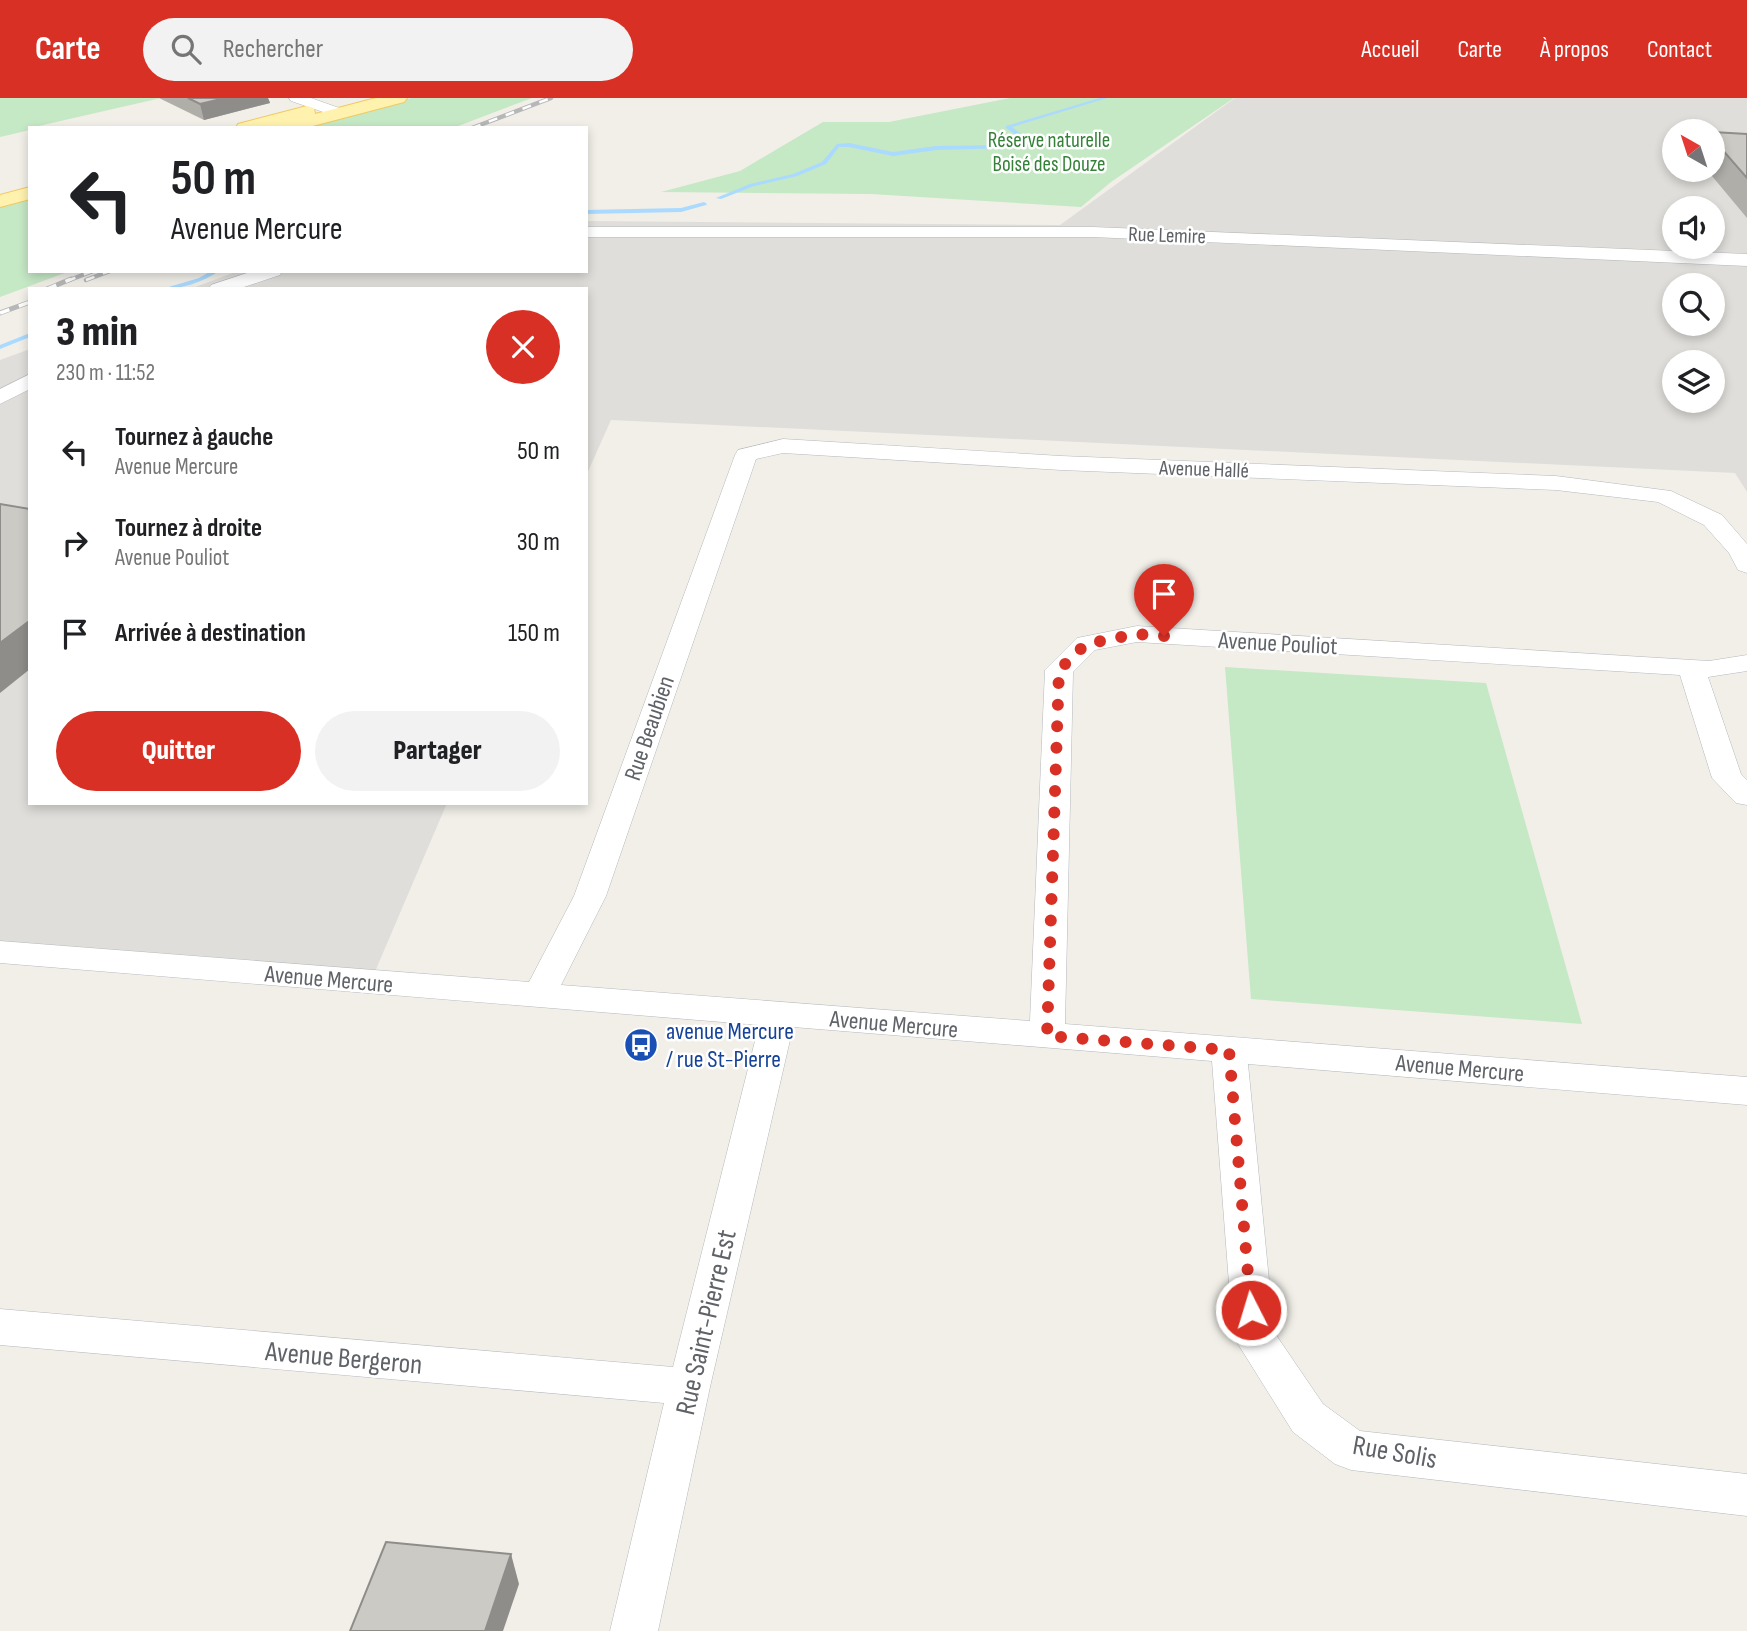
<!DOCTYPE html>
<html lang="fr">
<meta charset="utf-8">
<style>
:root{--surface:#fff;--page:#f2f2f2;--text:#202124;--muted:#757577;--accent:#d93025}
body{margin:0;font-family:"Sofia Sans Condensed",sans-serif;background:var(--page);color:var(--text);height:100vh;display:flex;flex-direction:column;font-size:26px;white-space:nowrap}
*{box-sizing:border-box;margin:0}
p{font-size:23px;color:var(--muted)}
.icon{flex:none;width:38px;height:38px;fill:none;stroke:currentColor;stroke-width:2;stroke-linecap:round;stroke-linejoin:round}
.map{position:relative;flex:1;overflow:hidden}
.details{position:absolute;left:28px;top:189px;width:560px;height:518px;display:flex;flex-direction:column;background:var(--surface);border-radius:0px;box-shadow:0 4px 10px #0003}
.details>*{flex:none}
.hud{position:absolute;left:28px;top:28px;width:560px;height:147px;border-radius:0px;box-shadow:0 4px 10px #0003;background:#fff;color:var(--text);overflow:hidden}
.needle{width:46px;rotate:321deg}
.tools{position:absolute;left:1662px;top:21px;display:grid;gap:14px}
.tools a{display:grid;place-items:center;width:63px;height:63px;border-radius:50%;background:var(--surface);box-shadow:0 4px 10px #0003;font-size:35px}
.pin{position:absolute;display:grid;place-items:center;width:60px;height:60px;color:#fff;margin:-72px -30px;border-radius:50% 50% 50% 0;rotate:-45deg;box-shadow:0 0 7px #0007}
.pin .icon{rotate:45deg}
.me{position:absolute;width:77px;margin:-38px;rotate:355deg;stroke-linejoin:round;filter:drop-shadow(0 0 5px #0008)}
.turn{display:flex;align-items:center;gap:24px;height:147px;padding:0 28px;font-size:32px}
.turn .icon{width:91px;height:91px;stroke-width:2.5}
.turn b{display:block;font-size:49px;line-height:60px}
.round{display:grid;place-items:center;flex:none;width:74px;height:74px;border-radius:37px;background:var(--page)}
.overview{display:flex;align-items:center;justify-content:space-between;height:119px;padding:0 28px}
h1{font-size:42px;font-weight:800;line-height:52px}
.action{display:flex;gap:14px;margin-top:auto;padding:14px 28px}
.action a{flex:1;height:80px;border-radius:42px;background:var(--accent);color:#fff;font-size:28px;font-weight:800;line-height:80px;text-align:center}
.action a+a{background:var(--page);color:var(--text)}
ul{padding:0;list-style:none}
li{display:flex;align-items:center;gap:21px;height:91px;padding:0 28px}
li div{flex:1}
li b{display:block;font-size:26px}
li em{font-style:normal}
header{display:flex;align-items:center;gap:42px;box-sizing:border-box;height:98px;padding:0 35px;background:var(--accent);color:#fff}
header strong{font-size:33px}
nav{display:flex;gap:38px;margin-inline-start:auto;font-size:24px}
.search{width:490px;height:63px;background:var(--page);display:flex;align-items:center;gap:18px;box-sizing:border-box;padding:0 24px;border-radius:38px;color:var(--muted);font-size:26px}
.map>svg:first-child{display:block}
.industrial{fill:#e0deda;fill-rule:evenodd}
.green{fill:#c5e8c5}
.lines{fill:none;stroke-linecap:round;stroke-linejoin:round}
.stream{fill:#aadaff;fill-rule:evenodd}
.street-casing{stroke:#b5b8bc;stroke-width:1}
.primary-casing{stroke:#f2c960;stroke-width:2}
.street{fill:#fff;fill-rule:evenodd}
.primary{fill:#fff2af;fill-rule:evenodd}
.rail-far1-casing{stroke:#b6b7b8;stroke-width:4.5}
.rail-casing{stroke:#b6b7b8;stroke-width:5}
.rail-far1{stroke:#fff;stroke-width:2.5;stroke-dasharray:9;stroke-linecap:butt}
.rail{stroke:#fff;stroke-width:3.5;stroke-dasharray:10;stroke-linecap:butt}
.wall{fill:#afaea9}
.shaded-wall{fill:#8f8d8a}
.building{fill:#cccac5;stroke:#8f8d8a;stroke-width:2}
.route{stroke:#d93025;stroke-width:12;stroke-dasharray:0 21.6}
.labels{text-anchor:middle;stroke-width:5;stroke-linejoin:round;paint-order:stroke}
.far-park-label{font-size:21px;fill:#348238;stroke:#fff}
.far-street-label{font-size:21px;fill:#5f6368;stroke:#fff}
.street-label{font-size:24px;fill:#5f6368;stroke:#fff}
.transit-label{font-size:24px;fill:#164399;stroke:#fff;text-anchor:start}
.near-street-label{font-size:28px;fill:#5f6368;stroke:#fff}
</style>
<header>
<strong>Carte</strong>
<div class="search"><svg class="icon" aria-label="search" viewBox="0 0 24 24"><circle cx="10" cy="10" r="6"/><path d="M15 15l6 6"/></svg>Rechercher</div>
<nav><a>Accueil</a><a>Carte</a><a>À propos</a><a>Contact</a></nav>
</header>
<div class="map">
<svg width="1747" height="1533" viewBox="0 0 1747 1533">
<rect width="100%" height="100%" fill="#f1efe8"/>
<g class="industrial">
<path d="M1235 0H1747V394L1735 375 611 322 586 378V191H190L238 173H586V123L1060 127ZM1675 33H1713V72H1675ZM1675 110H1713V149H1675ZM1675 187H1713V226H1675ZM1675 264H1713V303H1675Z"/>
<polygon points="30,251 30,705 447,705 374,876 0,847 0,262"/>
</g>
<g class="green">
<polygon points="0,0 161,0 30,30 30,32 0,39"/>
<polygon points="411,0 532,0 453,30 300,30"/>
<polygon points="1010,0 1234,0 1111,84 1081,109 871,96 661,94 740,73 823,24 889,24"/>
<polygon points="30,100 30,173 70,173 0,199 0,108"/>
<polygon points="1225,569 1486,585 1582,926 1251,901"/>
</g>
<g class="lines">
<g class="stream">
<polygon points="1100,0 1107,0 1012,29 1022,37 1009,50 936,52 893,58 849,49 839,49 826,66 797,78 754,88 721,101 716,100 750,86 793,76 822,64 837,46 849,45 893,54 936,48 1006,47 1016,37 1006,30 1006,28"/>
<polygon points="704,104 707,106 706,107 681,114 586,116 586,112 681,110"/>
<path d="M211 173H219C203 184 182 191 162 191L199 180Z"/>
<polygon points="30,235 30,239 0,251 0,247"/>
</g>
<g class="street-casing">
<g id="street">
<polygon points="289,0 311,0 345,12 348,15 345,18 335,18 291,3"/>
<polygon points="586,129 1093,129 1747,156 1747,168 1093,139 586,139"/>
<polygon points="253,173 282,173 280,177 238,191 209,191 211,187"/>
<polygon points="30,276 30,291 0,306 0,291"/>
<polygon points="783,341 1061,358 1556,378 1671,393 1722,417 1747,446 1747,475 1738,472 1729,455 1704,427 1658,404 1556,392 1061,372 783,355 756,361 606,798 561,887 1030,923 1045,572 1077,540 1137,528 1709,563 1747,557 1747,573 1708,579 1741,676 1747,682 1747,707 1736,705 1712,680 1680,577 1137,544 1095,552 1073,574 1065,926 1747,979 1747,1007 1248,966 1274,1234 1323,1306 1360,1333 1747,1376 1747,1418 1351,1372 1335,1366 1293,1334 1233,1238 1212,963 793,929 710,1289 658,1533 610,1533 664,1305 0,1247 0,1211 673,1269 759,927 0,865 0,843 529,884 574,798 735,357 738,352"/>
</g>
</g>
<g class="primary-casing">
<g id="primary">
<polygon points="376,0 407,0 404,4 305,30 236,30 238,26 307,8 314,10 315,16"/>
<polygon points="30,89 30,101 0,109 0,97"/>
</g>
</g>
<use href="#street" class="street"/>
<use href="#primary" class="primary"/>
<g class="rail-far1-casing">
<g id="rail-far1">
<polyline points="472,30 551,0"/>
<polyline points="86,182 110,173"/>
<polyline points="67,183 93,173"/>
</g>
</g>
<g class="rail-casing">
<g id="rail">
<polyline points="47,191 71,181"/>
<polyline points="0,215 30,204"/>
</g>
</g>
<use href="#rail-far1" class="rail-far1"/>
<use href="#rail" class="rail"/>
</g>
<g class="wall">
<polygon points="159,0 268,0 270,5 204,22"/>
<polygon points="1713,34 1747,36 1747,120 1707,72 1713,72"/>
</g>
<g class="shaded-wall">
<polygon points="225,0 268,0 270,5 204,22 200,6"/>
<polygon points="28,524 30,527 30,571 0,595 0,545"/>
<polygon points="511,1456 519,1486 503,1533 485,1533"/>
</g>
<g class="building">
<polygon points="188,0 225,0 200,6"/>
<polygon points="1713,34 1747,36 1747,80 1713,41"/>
<polygon points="0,406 30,411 30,524 28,524 0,545"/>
<polygon points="386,1444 511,1456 485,1533 350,1533"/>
</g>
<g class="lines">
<polyline class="route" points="1164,538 1137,536 1086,546 1059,572 1047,938 1229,952 1251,1212"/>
</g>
<defs>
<g id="bus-disc" transform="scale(1.75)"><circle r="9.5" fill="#1a4fb4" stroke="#fff"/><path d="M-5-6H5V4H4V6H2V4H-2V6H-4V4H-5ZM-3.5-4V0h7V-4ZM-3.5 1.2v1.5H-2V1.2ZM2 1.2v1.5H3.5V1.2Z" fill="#fff"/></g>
</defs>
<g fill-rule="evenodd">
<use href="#bus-disc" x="641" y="947"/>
</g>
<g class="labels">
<g class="far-park-label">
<text x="1049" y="49">Réserve naturelle<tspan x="1049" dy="24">Boisé des Douze</tspan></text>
</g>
<g class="far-street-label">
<text transform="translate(1167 137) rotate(2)" y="7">Rue Lemire</text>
<text transform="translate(1204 371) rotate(2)" y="7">Avenue Hallé</text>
</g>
<g class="street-label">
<text transform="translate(1278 545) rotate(3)" y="8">Avenue Pouliot</text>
<text transform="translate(649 630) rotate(-71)" y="8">Rue Beaubien</text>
<text transform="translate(329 881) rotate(5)" y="8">Avenue Mercure</text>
<text transform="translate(894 926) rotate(5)" y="8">Avenue Mercure</text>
<text transform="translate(1460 970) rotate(5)" y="8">Avenue Mercure</text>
</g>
<g class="transit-label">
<text x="666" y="941">avenue Mercure<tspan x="666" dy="28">/ rue St-Pierre</tspan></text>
</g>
<g class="near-street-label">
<text transform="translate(705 1224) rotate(-77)" y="10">Rue Saint-Pierre Est</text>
<text transform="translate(344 1259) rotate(5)" y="10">Avenue Bergeron</text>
<text transform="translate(1395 1353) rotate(10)" y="10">Rue Solis</text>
</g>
</g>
</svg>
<div class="tools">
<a><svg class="needle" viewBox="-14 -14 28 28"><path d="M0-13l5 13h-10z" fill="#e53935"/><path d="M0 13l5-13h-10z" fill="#757577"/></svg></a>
<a><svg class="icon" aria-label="sound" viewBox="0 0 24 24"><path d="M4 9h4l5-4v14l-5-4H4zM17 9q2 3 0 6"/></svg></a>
<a><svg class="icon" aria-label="search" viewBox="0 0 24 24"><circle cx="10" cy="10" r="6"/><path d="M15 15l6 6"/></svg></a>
<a><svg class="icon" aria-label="layers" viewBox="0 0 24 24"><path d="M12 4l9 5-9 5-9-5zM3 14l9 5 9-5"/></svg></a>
</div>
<div class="pin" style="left:1164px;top:538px;background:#d93025"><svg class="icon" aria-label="arrive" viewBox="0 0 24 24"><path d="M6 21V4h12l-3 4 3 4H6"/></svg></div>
<svg class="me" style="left:1251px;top:1212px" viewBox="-20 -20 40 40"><circle r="17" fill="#d93025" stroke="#fff" stroke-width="3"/><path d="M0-11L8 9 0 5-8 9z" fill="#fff"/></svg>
<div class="hud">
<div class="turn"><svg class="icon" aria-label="left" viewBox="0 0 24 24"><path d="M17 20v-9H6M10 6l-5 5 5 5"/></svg><div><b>50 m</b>Avenue Mercure</div></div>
</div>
<section class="details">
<div class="overview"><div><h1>3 min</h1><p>230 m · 11:52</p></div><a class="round" style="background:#d93025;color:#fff"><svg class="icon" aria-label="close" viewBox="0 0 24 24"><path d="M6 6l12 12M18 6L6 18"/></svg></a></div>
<ul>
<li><svg class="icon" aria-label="left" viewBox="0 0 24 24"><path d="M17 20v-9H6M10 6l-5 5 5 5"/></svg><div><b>Tournez à gauche</b><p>Avenue Mercure</p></div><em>50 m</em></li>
<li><svg class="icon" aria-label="right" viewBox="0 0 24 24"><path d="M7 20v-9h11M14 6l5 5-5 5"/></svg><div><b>Tournez à droite</b><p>Avenue Pouliot</p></div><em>30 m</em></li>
<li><svg class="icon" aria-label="arrive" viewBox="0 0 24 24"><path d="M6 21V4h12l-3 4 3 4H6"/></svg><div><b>Arrivée à destination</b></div><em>150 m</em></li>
</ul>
<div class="action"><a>Quitter</a><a>Partager</a></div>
</section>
</div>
